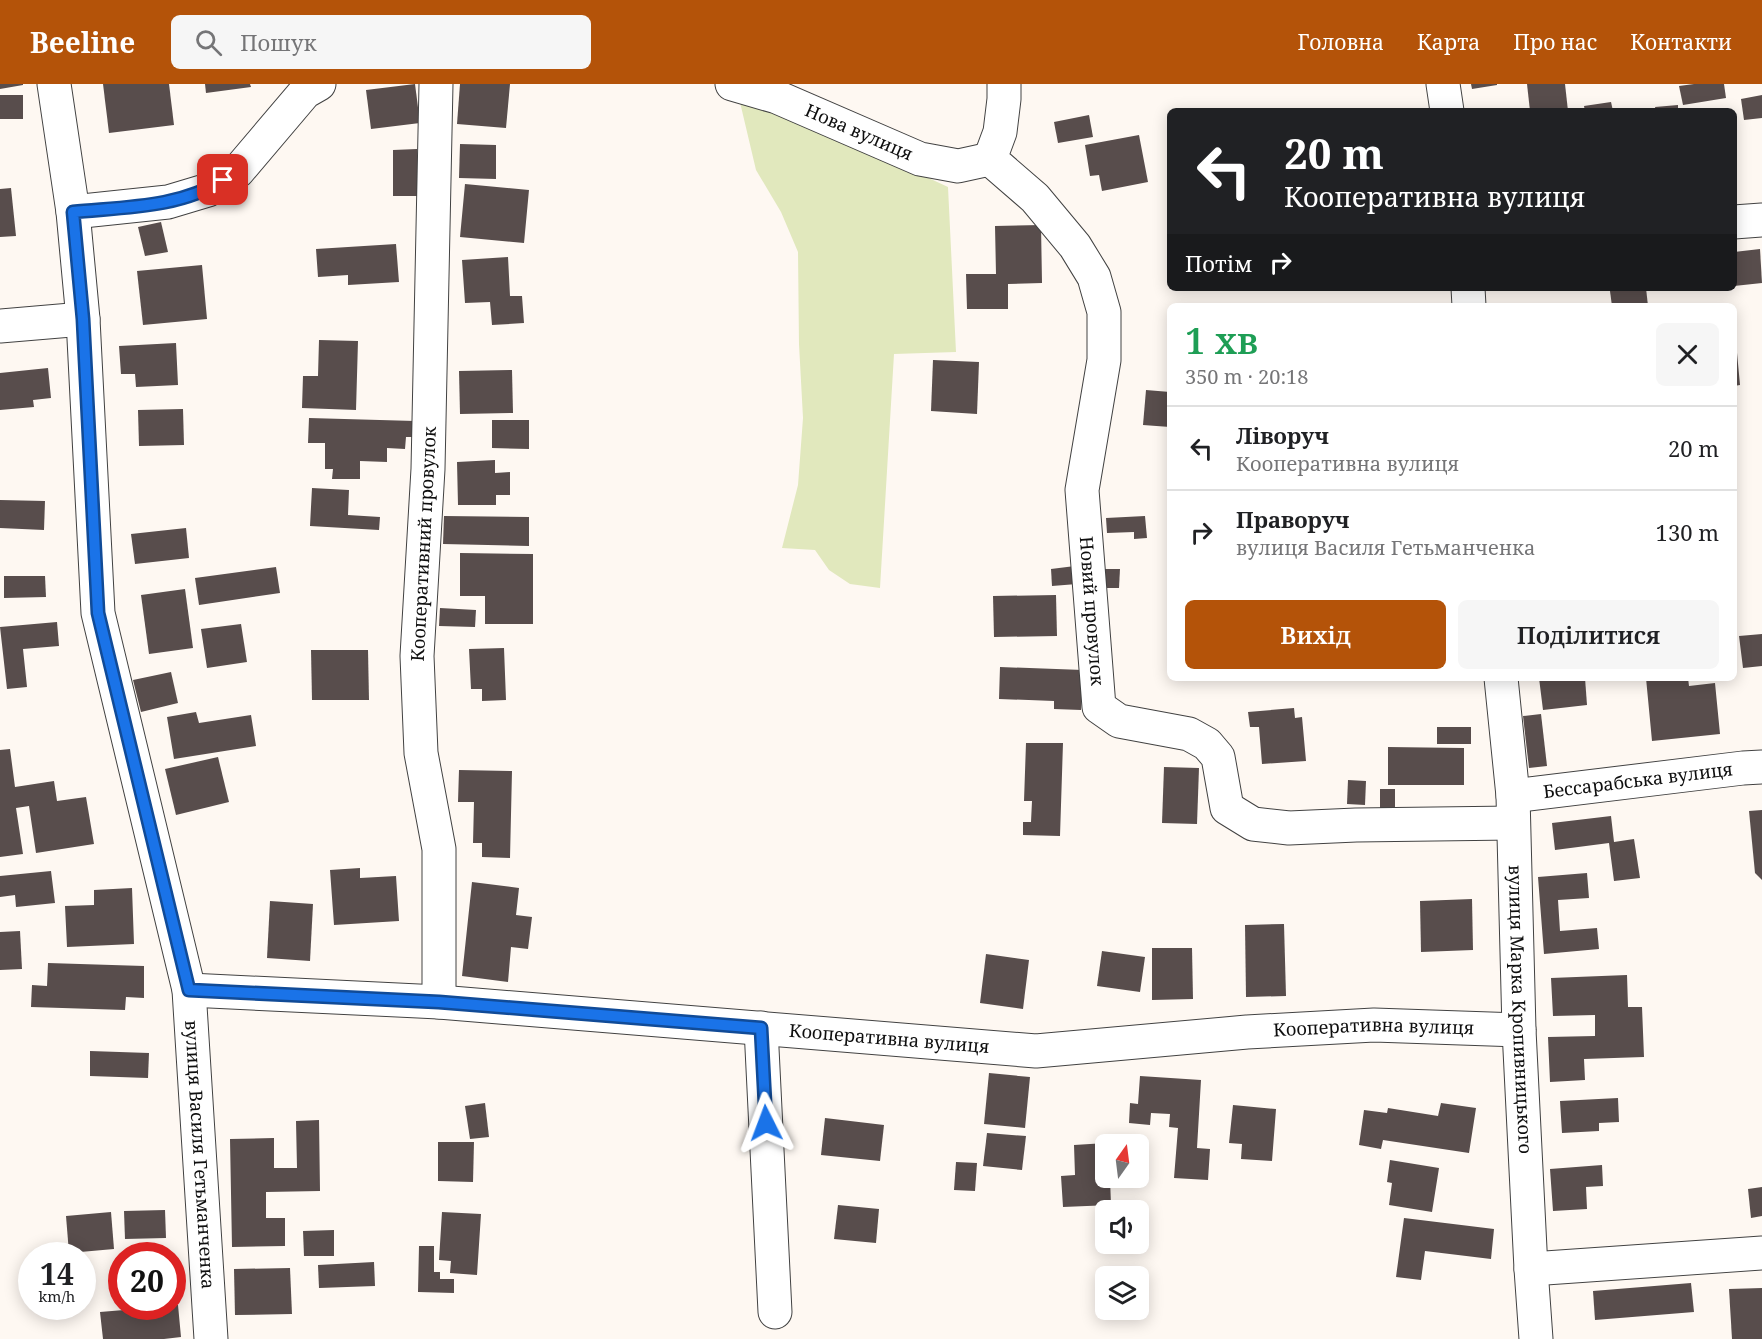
<!DOCTYPE html>
<html lang="uk">
<meta charset="utf-8">
<style>
:root{--surface:#fff;--page:#f6f6f6;--text:#202124;--muted:#757577;--line:#e0e0e0;--accent:#b45309}
body{margin:0;font-family:"Noto Serif",serif;background:var(--page);color:var(--text);height:100vh;display:flex;flex-direction:column;font-size:22px;white-space:nowrap}
*{box-sizing:border-box;margin:0}
p{font-size:20px;color:var(--muted)}
.icon{flex:none;width:33px;height:33px;fill:none;stroke:currentColor;stroke-width:2;stroke-linecap:round;stroke-linejoin:round}
.map{position:relative;flex:1;overflow:hidden}
.side{position:absolute;left:1167px;top:219px;width:570px;height:378px;display:flex;flex-direction:column;background:var(--surface);border-radius:9px;box-shadow:0 3px 15px #0003}
.side>*{flex:none}
.banner{position:absolute;left:1167px;top:24px;width:570px;height:183px;border-radius:9px;box-shadow:0 3px 15px #0003;background:#202124;color:#fff;overflow:hidden}
.needle{width:39px;rotate:14deg}
.buttons{position:absolute;left:1095px;top:1050px;display:grid;gap:12px}
.buttons a{display:grid;place-items:center;width:54px;height:54px;border-radius:9px;background:var(--surface);box-shadow:0 3px 15px #0003;font-size:30px}
.speed{position:absolute;left:18px;top:1158px;display:flex;gap:12px;font-size:30px;font-weight:700;text-align:center}
.speed>*{display:grid;place-content:center;width:78px;height:78px;border-radius:50%;background:var(--surface);box-shadow:0 3px 15px #0003;line-height:1}
.speed small{font-size:15px;font-weight:400}
.speed .limit{border:9px solid #d22;background:#fff;color:#111}
.pin{position:absolute;display:grid;place-items:center;width:51px;height:51px;color:#fff;margin:-26px;border-radius:12px;box-shadow:0 3px 9px #0006}
.me{position:absolute;width:66px;margin:-33px;rotate:357deg;stroke-linejoin:round;filter:drop-shadow(0 0 4px #0008)}
.turn{display:flex;align-items:center;gap:21px;height:126px;padding:0 18px;font-size:27px}
.turn .icon{width:78px;height:78px;stroke-width:2.5}
.turn b{display:block;font-size:42px;line-height:51px}
.then{display:flex;align-items:center;height:57px;padding:0 18px;background:#0003;gap:12px;font-size:22px}
.round{display:grid;place-items:center;flex:none;width:63px;height:63px;border-radius:9px;background:var(--page)}
.overview{display:flex;align-items:center;justify-content:space-between;height:102px;padding:0 18px}
h1{font-size:36px;font-weight:600;line-height:45px;color:#1e9e55}
.action{display:flex;gap:12px;margin-top:auto;padding:12px 18px}
.action a{flex:1;height:69px;border-radius:9px;background:var(--accent);color:#fff;font-size:24px;font-weight:600;line-height:69px;text-align:center}
.action a+a{background:var(--page);color:var(--text)}
ul{padding:0;list-style:none}
li{display:flex;align-items:center;gap:18px;height:84px;padding:0 18px;border-top:2px solid var(--line)}
li div{flex:1}
li b{display:block;font-size:22px}
li em{font-style:normal}
header{display:flex;align-items:center;gap:36px;box-sizing:border-box;height:84px;padding:0 30px;background:var(--accent);color:#fff}
header strong{font-size:28px}
nav{display:flex;gap:33px;margin-inline-start:auto;font-size:21px}
.search{width:420px;height:54px;background:var(--page);display:flex;align-items:center;gap:15px;box-sizing:border-box;padding:0 21px;border-radius:9px;color:var(--muted);font-size:22px}
.map>svg:first-child{display:block}
.green{fill:#e1e8bd}
.building{fill:#584d4c}
.lines{fill:none;stroke-linecap:round;stroke-linejoin:round}
.minor-casing{stroke:#424242;stroke-width:35}
.minor{stroke:#fff;stroke-width:33}
.route-casing{stroke:#114b97;stroke-width:15}
.route{stroke:#1a73e8;stroke-width:10}
.labels{text-anchor:middle;stroke-width:6;stroke-linejoin:round;paint-order:stroke}
.street-label{font-size:18px;fill:#0f0f0f;stroke:#fff}
</style>
<header>
<strong>Beeline</strong>
<div class="search"><svg class="icon" aria-label="search" viewBox="0 0 24 24"><circle cx="10" cy="10" r="6"/><path d="M15 15l6 6"/></svg>Пошук</div>
<nav><a>Головна</a><a>Карта</a><a>Про нас</a><a>Контакти</a></nav>
</header>
<div class="map">
<svg width="1762" height="1255" viewBox="0 0 1762 1255">
<rect width="100%" height="100%" fill="#fef8f2"/>
<polygon class="green" points="739,14 894,78 948,103 956,268 894,270 880,504 850,500 829,486 815,466 782,464 798,401 803,334 799,260 798,168 781,128 756,86"/>
<g class="building">
<polygon points="0,0 23,0 23,1 0,5"/>
<polygon points="103,0 169,0 174,41 109,49"/>
<polygon points="205,0 250,0 251,3 206,9"/>
<polygon points="415,0 420,39 371,45 366,6"/>
<polygon points="460,0 510,0 506,44 457,40"/>
<polygon points="1471,0 1497,0 1497,1 1472,5"/>
<polygon points="1527,0 1565,0 1568,27 1530,27"/>
<polygon points="1694,0 1724,0 1726,14 1683,21 1679,2"/>
<rect x="0" y="11" width="23" height="24"/>
<polygon points="1762,11 1762,34 1744,36 1741,15"/>
<polygon points="1611,18 1613,27 1585,27 1584,22"/>
<polygon points="1678,21 1678,27 1656,27 1655,23"/>
<polygon points="1089,31 1093,53 1058,59 1054,38"/>
<polygon points="1139,51 1148,98 1102,107 1099,91 1090,92 1085,61"/>
<polygon points="460,60 496,61 496,95 459,94"/>
<polygon points="417,65 417,112 393,112 393,66"/>
<polygon points="465,100 529,106 524,159 460,153"/>
<polygon points="11,104 16,152 0,153 0,105"/>
<polygon points="161,138 168,168 145,172 138,143"/>
<polygon points="1041,141 1042,199 1008,200 1008,225 967,225 966,190 996,190 995,142"/>
<polygon points="396,160 399,198 348,201 348,191 318,193 316,165"/>
<polygon points="1760,165 1762,199 1734,202 1734,168"/>
<polygon points="508,173 510,212 522,212 524,239 492,241 490,218 465,219 462,176"/>
<polygon points="202,181 207,235 143,241 137,187"/>
<polygon points="1646,204 1648,222 1612,222 1610,207"/>
<polygon points="319,256 358,257 356,326 302,324 303,292 318,292"/>
<polygon points="1734,258 1736,258 1740,301 1734,302"/>
<polygon points="176,259 178,301 136,303 135,290 121,290 119,262"/>
<polygon points="933,276 979,278 977,330 931,327"/>
<polygon points="48,284 51,314 33,316 34,323 0,326 0,289"/>
<polygon points="512,286 513,329 460,330 459,287"/>
<polygon points="1146,306 1170,308 1170,343 1143,341"/>
<polygon points="183,325 184,361 139,362 138,326"/>
<polygon points="309,334 415,337 415,353 406,353 405,365 387,364 387,378 360,377 360,395 332,395 333,385 325,385 325,359 308,359"/>
<polygon points="492,336 529,336 529,365 492,364"/>
<polygon points="495,376 495,389 510,388 510,411 496,411 496,421 458,421 457,378"/>
<polygon points="312,404 349,406 348,431 380,433 379,446 310,442"/>
<polygon points="0,416 45,417 44,446 0,444"/>
<polygon points="444,432 529,433 529,462 443,460"/>
<polygon points="1145,432 1147,454 1134,455 1134,448 1107,449 1106,434"/>
<polygon points="186,444 189,474 135,480 131,450"/>
<polygon points="460,469 533,470 533,540 485,540 485,512 460,512"/>
<polygon points="1075,482 1077,500 1052,502 1051,485"/>
<polygon points="276,483 280,509 199,521 195,494"/>
<polygon points="1105,485 1120,485 1119,504 1104,504"/>
<polygon points="4,492 45,492 46,513 4,514"/>
<polygon points="185,505 193,564 149,570 141,511"/>
<polygon points="1056,511 1057,552 994,553 993,512"/>
<polygon points="440,524 476,526 475,543 439,542"/>
<polygon points="57,538 59,562 23,565 27,603 7,605 0,543"/>
<polygon points="241,540 247,578 207,584 201,545"/>
<polygon points="1762,550 1762,582 1743,584 1739,552"/>
<polygon points="504,564 506,616 482,617 482,605 471,605 469,565"/>
<polygon points="311,566 368,566 369,616 312,616"/>
<polygon points="1000,583 1083,586 1081,626 1054,625 1054,617 999,615"/>
<polygon points="171,588 178,619 141,628 133,596"/>
<polygon points="1539,594 1585,594 1587,621 1543,626"/>
<polygon points="1646,594 1688,594 1689,602 1715,599 1720,650 1652,657"/>
<polygon points="1294,624 1295,634 1302,633 1306,677 1262,680 1259,643 1250,643 1248,628"/>
<polygon points="196,628 199,639 251,631 256,662 174,675 167,633"/>
<polygon points="1541,630 1547,682 1529,684 1523,632"/>
<rect x="1437" y="643" width="34" height="17"/>
<polygon points="1026,659 1063,659 1060,752 1023,751 1023,738 1031,738 1032,717 1024,717"/>
<polygon points="1388,663 1464,664 1464,701 1388,701"/>
<polygon points="10,665 15,703 54,697 57,717 86,713 94,760 36,769 29,722 16,724 23,770 0,773 0,666"/>
<polygon points="218,673 229,718 176,731 165,685"/>
<polygon points="1164,683 1199,684 1197,740 1162,739"/>
<polygon points="459,686 512,687 510,774 482,773 482,759 473,759 474,718 458,718"/>
<polygon points="1348,696 1366,697 1365,721 1347,720"/>
<polygon points="1380,705 1395,705 1395,728 1380,727"/>
<polygon points="1762,726 1762,796 1755,789 1749,727"/>
<polygon points="1611,732 1614,758 1634,755 1640,794 1614,797 1609,759 1555,766 1552,739"/>
<polygon points="360,784 360,794 396,792 399,837 334,841 330,786"/>
<polygon points="51,787 55,819 16,823 15,811 0,813 0,792"/>
<polygon points="1587,789 1589,814 1558,816 1560,847 1597,844 1599,865 1544,870 1538,793"/>
<polygon points="472,798 519,804 516,831 532,833 528,865 511,863 508,898 462,892"/>
<polygon points="132,804 134,860 67,863 65,822 94,821 94,806"/>
<polygon points="1472,815 1473,866 1421,868 1420,817"/>
<polygon points="270,817 313,820 310,877 267,874"/>
<polygon points="1284,840 1286,912 1246,913 1245,841"/>
<polygon points="20,847 22,885 0,886 0,848"/>
<polygon points="1152,864 1192,864 1193,915 1152,916"/>
<polygon points="1102,867 1145,873 1140,908 1097,902"/>
<polygon points="986,870 1029,876 1023,925 980,919"/>
<polygon points="48,879 144,882 144,914 126,913 125,926 31,923 32,901 47,902"/>
<polygon points="1627,891 1628,923 1642,923 1644,973 1584,975 1585,996 1550,998 1548,953 1595,952 1595,931 1553,932 1551,894"/>
<polygon points="90,967 149,969 148,994 90,992"/>
<polygon points="989,989 1030,993 1025,1044 984,1040"/>
<polygon points="1140,992 1201,996 1197,1064 1210,1065 1208,1096 1174,1094 1178,1044 1169,1043 1170,1030 1151,1029 1150,1041 1129,1039 1130,1019 1138,1020"/>
<polygon points="1618,1014 1619,1038 1599,1039 1599,1047 1562,1049 1560,1017"/>
<polygon points="485,1019 489,1053 470,1055 465,1022"/>
<polygon points="1441,1019 1476,1024 1469,1069 1383,1056 1381,1065 1359,1061 1364,1026 1387,1029 1388,1024 1438,1032"/>
<polygon points="1233,1021 1276,1025 1272,1077 1241,1075 1242,1060 1229,1059"/>
<polygon points="825,1034 884,1041 880,1077 821,1071"/>
<polygon points="319,1036 320,1107 266,1108 266,1134 285,1134 285,1162 232,1163 230,1055 274,1054 274,1084 297,1084 296,1037"/>
<polygon points="987,1049 1026,1052 1022,1086 983,1082"/>
<polygon points="438,1058 474,1058 473,1098 438,1097"/>
<polygon points="1106,1059 1106,1094 1110,1094 1111,1121 1063,1123 1061,1092 1075,1091 1074,1061"/>
<polygon points="1390,1076 1439,1084 1432,1128 1389,1121 1392,1099 1387,1098"/>
<polygon points="956,1078 977,1079 975,1107 954,1106"/>
<polygon points="1602,1081 1603,1102 1586,1103 1587,1125 1553,1127 1550,1085"/>
<polygon points="1762,1103 1762,1132 1751,1134 1748,1105"/>
<polygon points="838,1121 879,1125 876,1159 834,1155"/>
<polygon points="165,1126 166,1154 125,1155 124,1127"/>
<polygon points="111,1128 114,1165 69,1169 66,1132"/>
<polygon points="442,1128 481,1130 477,1191 450,1189 451,1177 439,1176"/>
<polygon points="1404,1134 1494,1145 1491,1175 1425,1167 1421,1196 1396,1193"/>
<polygon points="334,1146 334,1172 304,1172 303,1147"/>
<polygon points="419,1162 434,1162 434,1188 440,1188 440,1195 454,1195 454,1209 418,1208"/>
<polygon points="374,1178 375,1202 319,1204 318,1181"/>
<polygon points="290,1184 292,1230 235,1231 234,1185"/>
<polygon points="1691,1199 1694,1228 1595,1236 1593,1207"/>
<polygon points="1762,1204 1762,1255 1732,1255 1729,1205"/>
<polygon points="172,1221 178,1221 181,1253 164,1255 103,1255 100,1228 172,1222"/>
</g>
<g class="lines">
<g class="minor-casing">
<g id="minor">
<path id="s1" d="M54 0 73 128 83 235 98 529 189 906 211 1255"/>
<polyline points="436,0 428,385 417,572 421,669 439,765 439,918"/>
<path id="s2" d="M732 0 777 13 920 75 958 82 990 75"/>
<path id="s3" d="M1004 0V15L1000 48 990 75 1035 114 1075 162 1094 193 1104 228V276L1082 406 1099 623 1119 637 1189 650 1207 660 1218 673 1227 724 1253 740 1289 744 1356 741 1513 739"/>
<polyline points="1443,0 1447,27"/>
<polyline points="73,128 168,118 208,106 238,87 305,8 319,0"/>
<polyline points="1734,138 1762,136"/>
<polyline points="1468,204 1469,222"/>
<polyline points="0,242 83,235"/>
<path id="s4" d="M1501 594 1513 712 1519 946 1531 1185 1536 1255"/>
<path id="s5" d="M1513 712 1743 684 1762 683"/>
<path id="s6" d="M189 906 439 918 1036 967 1247 948 1374 941 1519 946"/>
<polyline points="761,944 775,1228"/>
<polyline points="1531,1185 1762,1169"/>
</g>
</g>
<use href="#minor" class="minor"/>
</g>
<g class="lines">
<g class="route-casing">
<path id="route" d="M223 96C180 124 123 123 73 128L83 235 98 529 189 906 439 918 761 944 766 1039"/>
</g>
<use href="#route" class="route"/>
</g>
<g class="labels">
<g class="street-label">
<text dy="6" stroke="none"><textPath href="#s2" startOffset="136">Нова вулиця</textPath></text>
<text transform="translate(424 460) rotate(-87)" y="6">Кооперативний провулок</text>
<text dy="6" stroke="none"><textPath href="#s3" startOffset="573">Новий провулок</textPath></text>
<text dy="6" stroke="none"><textPath href="#s5" startOffset="126">Бессарабська вулиця</textPath></text>
<text dy="6" stroke="none"><textPath href="#s4" startOffset="332">вулиця Марка Кропивницького</textPath></text>
<text dy="6" stroke="none"><textPath href="#s6" startOffset="1188">Кооперативна вулиця</textPath></text>
<text dy="6" stroke="none"><textPath href="#s6" startOffset="702">Кооперативна вулиця</textPath></text>
<text dy="6" stroke="none"><textPath href="#s1" startOffset="1084">вулиця Василя Гетьманченка</textPath></text>
</g>
</g>
</svg>
<div class="buttons">
<a><svg class="needle" viewBox="-14 -14 28 28"><path d="M0-13l5 13h-10z" fill="#e53935"/><path d="M0 13l5-13h-10z" fill="#757577"/></svg></a>
<a><svg class="icon" aria-label="sound" viewBox="0 0 24 24"><path d="M4 9h4l5-4v14l-5-4H4zM17 9q2 3 0 6"/></svg></a>
<a><svg class="icon" aria-label="layers" viewBox="0 0 24 24"><path d="M12 4l9 5-9 5-9-5zM3 14l9 5 9-5"/></svg></a>
</div>
<div class="speed"><div>14<small>km/h</small></div><div class="limit">20</div></div>
<div class="pin" style="left:223px;top:96px;background:#d93025"><svg class="icon" aria-label="arrive" viewBox="0 0 24 24"><path d="M6 21V4h12l-3 4 3 4H6"/></svg></div>
<svg class="me" style="left:766px;top:1039px" viewBox="-20 -20 40 40"><path d="M0-17L14 15 0 8-14 15z" fill="#1a73e8" stroke="#fff" stroke-width="4"/></svg>
<div class="banner">
<div class="turn"><svg class="icon" aria-label="left" viewBox="0 0 24 24"><path d="M17 20v-9H6M10 6l-5 5 5 5"/></svg><div><b>20 m</b>Кооперативна вулиця</div></div>
<div class="then">Потім<svg class="icon" aria-label="right" viewBox="0 0 24 24"><path d="M7 20v-9h11M14 6l5 5-5 5"/></svg></div>
</div>
<section class="side">
<div class="overview"><div><h1>1 хв</h1><p>350 m · 20:18</p></div><a class="round"><svg class="icon" aria-label="close" viewBox="0 0 24 24"><path d="M6 6l12 12M18 6L6 18"/></svg></a></div>
<ul>
<li><svg class="icon" aria-label="left" viewBox="0 0 24 24"><path d="M17 20v-9H6M10 6l-5 5 5 5"/></svg><div><b>Ліворуч</b><p>Кооперативна вулиця</p></div><em>20 m</em></li>
<li><svg class="icon" aria-label="right" viewBox="0 0 24 24"><path d="M7 20v-9h11M14 6l5 5-5 5"/></svg><div><b>Праворуч</b><p>вулиця Василя Гетьманченка</p></div><em>130 m</em></li>
</ul>
<div class="action"><a>Вихід</a><a>Поділитися</a></div>
</section>
</div>
